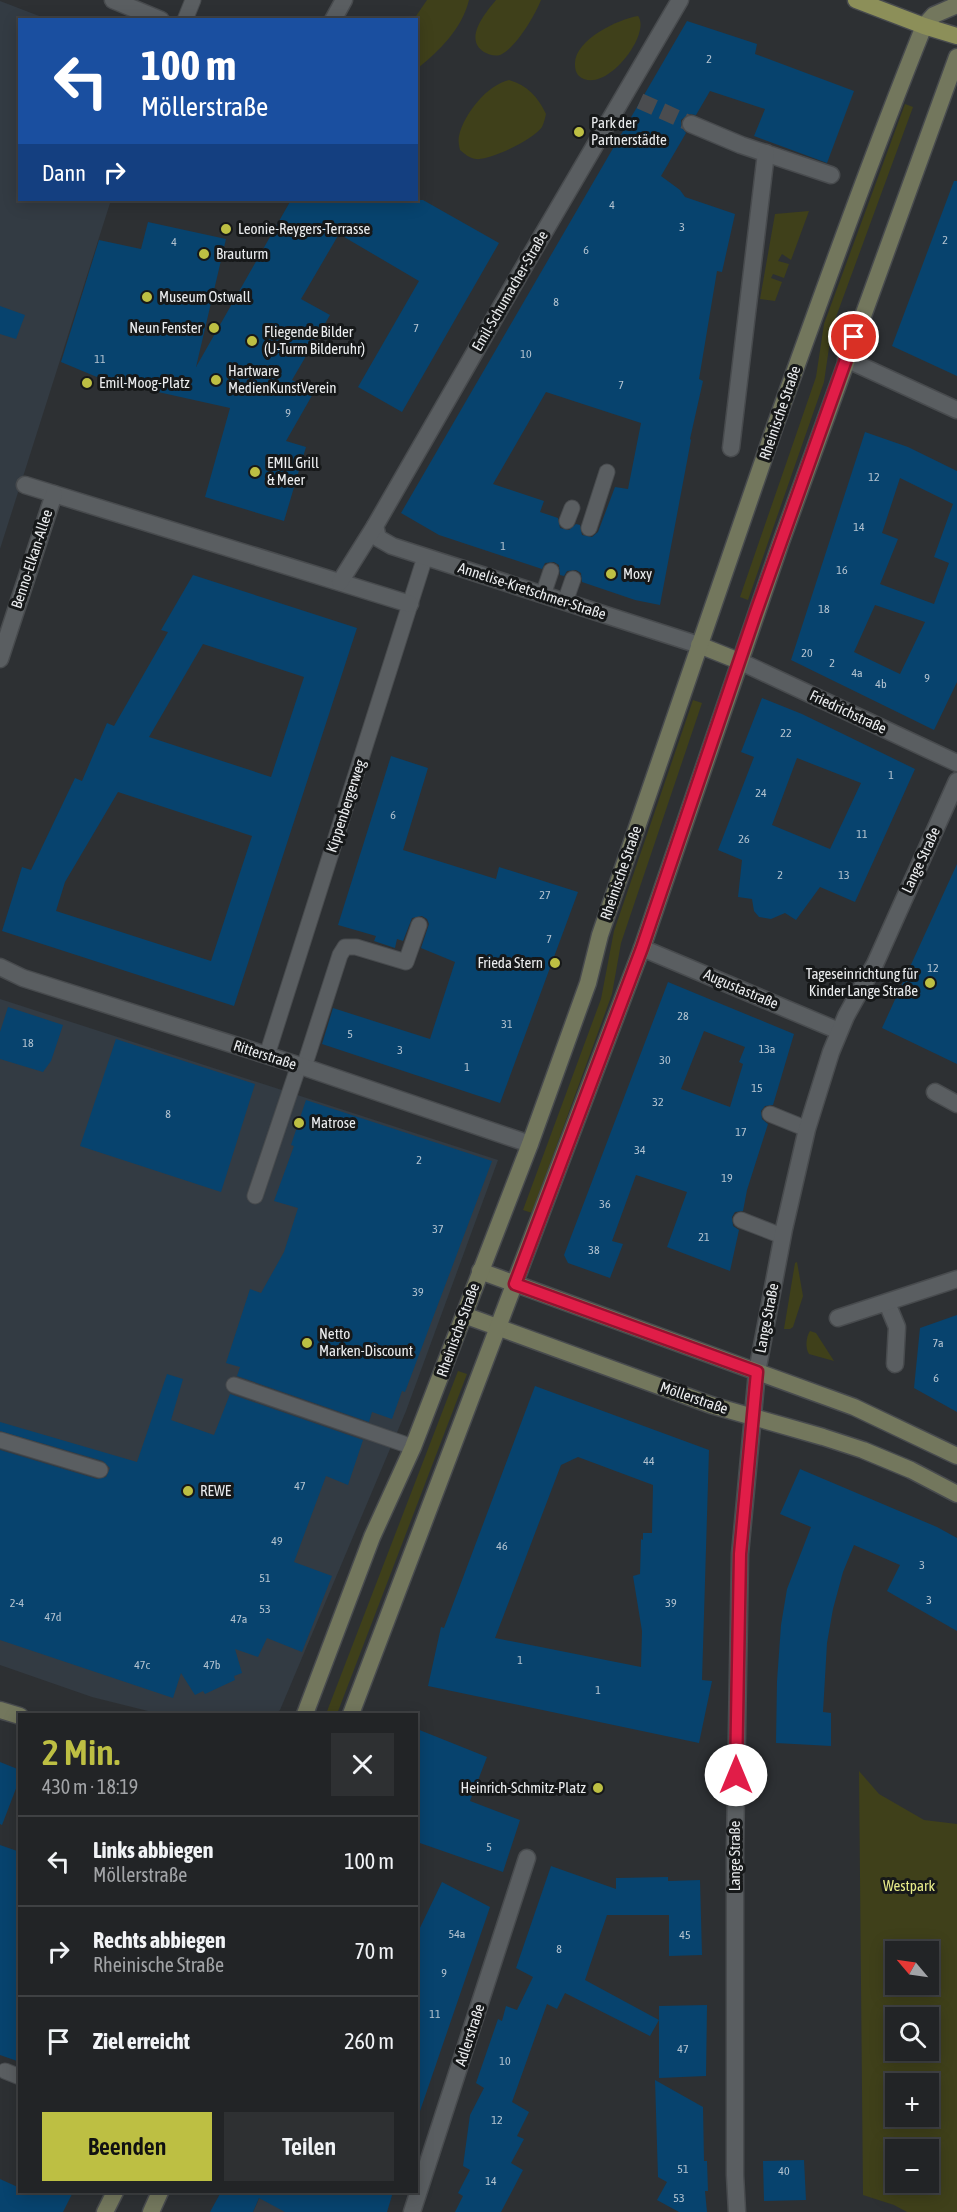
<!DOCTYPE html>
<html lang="de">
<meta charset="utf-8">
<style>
:root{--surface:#222426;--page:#2e3032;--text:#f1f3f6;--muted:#a2a4a7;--line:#3f4143;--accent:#bdbf43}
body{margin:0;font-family:"Asap Condensed",sans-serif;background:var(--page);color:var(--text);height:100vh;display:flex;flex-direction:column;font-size:22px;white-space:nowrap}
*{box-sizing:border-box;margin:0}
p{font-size:20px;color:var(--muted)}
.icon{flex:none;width:33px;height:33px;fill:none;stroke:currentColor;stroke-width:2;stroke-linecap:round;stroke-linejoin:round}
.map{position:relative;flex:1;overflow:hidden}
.details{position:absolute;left:18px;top:1713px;width:400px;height:480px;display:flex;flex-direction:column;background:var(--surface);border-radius:0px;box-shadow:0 3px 15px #0003,0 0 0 2px var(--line)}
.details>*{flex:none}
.guide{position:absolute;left:18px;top:18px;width:400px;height:183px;border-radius:0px;box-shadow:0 3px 15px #0003,0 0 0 2px var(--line);background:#1a4fa0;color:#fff;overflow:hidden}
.needle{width:39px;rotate:299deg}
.fabs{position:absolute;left:885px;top:1941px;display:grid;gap:12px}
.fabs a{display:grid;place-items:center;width:54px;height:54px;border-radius:0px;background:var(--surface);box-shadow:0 3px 15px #0003,0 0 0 2px var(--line);font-size:30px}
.pin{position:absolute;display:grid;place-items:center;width:51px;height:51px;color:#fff;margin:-26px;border:3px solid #fff;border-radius:50%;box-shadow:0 2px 6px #0007}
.me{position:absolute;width:66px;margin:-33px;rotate:0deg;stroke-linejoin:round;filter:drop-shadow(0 0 4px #0008)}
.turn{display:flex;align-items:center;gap:21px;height:126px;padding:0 24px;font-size:27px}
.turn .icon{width:78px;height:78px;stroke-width:2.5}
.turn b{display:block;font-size:42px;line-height:51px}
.then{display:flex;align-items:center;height:57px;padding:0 24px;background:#0003;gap:12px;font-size:22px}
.round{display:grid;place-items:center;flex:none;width:63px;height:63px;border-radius:0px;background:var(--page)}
.headline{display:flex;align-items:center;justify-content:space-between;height:102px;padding:0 24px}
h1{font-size:36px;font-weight:600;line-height:45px;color:var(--accent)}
.action{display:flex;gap:12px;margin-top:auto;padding:12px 24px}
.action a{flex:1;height:69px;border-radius:0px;background:var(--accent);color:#111;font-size:24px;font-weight:600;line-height:69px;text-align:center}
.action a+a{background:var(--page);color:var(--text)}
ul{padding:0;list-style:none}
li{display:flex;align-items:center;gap:18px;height:90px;padding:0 24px;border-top:2px solid var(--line)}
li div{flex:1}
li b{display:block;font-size:22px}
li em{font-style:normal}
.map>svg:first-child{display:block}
.built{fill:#333b43}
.green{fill:#3f401a;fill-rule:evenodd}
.building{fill:#07436e;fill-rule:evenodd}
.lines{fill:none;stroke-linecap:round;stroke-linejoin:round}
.pedestrian-tunnel{stroke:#4a4c4f;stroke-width:16;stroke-dasharray:16 8;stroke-linecap:butt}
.service-casing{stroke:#484b4e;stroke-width:17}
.pedestrian-casing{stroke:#484b4e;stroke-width:19}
.minor-casing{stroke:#484b4e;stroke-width:19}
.tertiary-casing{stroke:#484b4e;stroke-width:19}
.secondary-casing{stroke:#484b4e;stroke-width:19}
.primary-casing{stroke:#484b4e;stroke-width:19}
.service{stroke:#5a5e61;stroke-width:15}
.pedestrian{stroke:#5a5e61;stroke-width:16}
.minor{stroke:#5a5e61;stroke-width:16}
.tertiary{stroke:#5a5e61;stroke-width:16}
.secondary{stroke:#73775d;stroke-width:16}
.primary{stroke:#8c8f59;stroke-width:16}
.route-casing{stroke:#92132f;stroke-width:15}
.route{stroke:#e11d48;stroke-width:10}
.poi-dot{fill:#bdbf43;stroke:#161819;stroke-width:2}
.labels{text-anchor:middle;stroke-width:6;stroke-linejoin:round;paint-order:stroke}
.number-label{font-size:12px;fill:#b2c2cf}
.poi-label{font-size:15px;fill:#ebedef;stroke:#161819;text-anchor:start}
.street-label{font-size:15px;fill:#ebedef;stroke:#161819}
.park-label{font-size:15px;fill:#e8ec89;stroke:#161819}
</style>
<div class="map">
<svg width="957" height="2212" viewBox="0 0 957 2212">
<rect width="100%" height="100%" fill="#2d3033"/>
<g class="built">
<polygon points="0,1 47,19 20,20 20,200 111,200 0,549"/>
<polygon points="0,999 498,1160 406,1411 280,1710 275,1714 160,1714 92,1697 0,1665"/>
<polygon points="262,2192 343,2192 332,2212 253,2212"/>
</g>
<g class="green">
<path d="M427 0H469C462 29 439 51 417 69V20L414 19Z"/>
<path d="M496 0H541C535 15 517 46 502 54 497 57 489 55 484 52 463 39 486 12 496 0Z"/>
<path d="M638 16C652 34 604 97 579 76 575 72 575 67 575 63 575 40 618 19 638 16Z"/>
<path d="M509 80C527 85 538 97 546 114 545 118 544 123 542 127 534 139 490 161 476 159 469 158 465 154 460 150 459 146 458 140 459 136 464 114 487 85 509 80Z"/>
<polygon points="905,104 913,107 836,317 831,334 824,382 748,600 740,597 816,377 824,324"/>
<polygon points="809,211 791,260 782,254 778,261 789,264 784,278 773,274 771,278 782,282 775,301 760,299 775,214"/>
<polygon points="693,700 702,703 621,943 612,994 532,1213 523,1210 601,999 614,931"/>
<polygon points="797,1262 803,1296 793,1327 790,1329 784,1329 795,1263"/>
<path d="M810 1331 816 1333 834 1361 809 1354C805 1348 806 1337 810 1331Z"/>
<polygon points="458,1371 467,1374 337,1714 326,1714"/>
<path d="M859 1771 879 1794 924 1820 957 1824V2212H907L894 2205 863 2195ZM896 1952H928V1984H896ZM896 2018H928V2050H896ZM896 2084H928V2116H896ZM896 2150H928V2182H896Z"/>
</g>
<g class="building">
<path d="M687 21 757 44 755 54 854 91 827 163 754 136 765 109 710 91 696 115 689 114 681 120V126L686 133 661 176 680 190 685 197 735 214 722 272 717 271 699 379 703 381 690 439 691 440 660 605 635 600 582 582 581 573 576 570 567 571 564 576 560 575 559 565 554 562 545 563 542 569 439 535 401 513ZM546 392 641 423 628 489 615 487 598 532 592 537 582 535 580 525 576 524 569 530 560 528 558 518 540 512 544 501 493 484Z"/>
<polygon points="954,181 957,181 957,376 892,346"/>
<polygon points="291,200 423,200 499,243 402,412 358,387 419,281 339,234 301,299 330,315 292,380 314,392 286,441 306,447 284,521 205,497 230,408 104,380 61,362 99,240 141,249 148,222 226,239 196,367"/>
<polygon points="0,306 25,315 16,339 0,334"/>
<path d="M865 432 908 447 957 471V682L934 730 791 660ZM900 478 953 504 934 557 949 563 934 604 880 584 898 539 882 533ZM875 605 925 622 900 674 854 652Z"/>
<path d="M193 575 357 628 234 1006 2 931 22 867 31 870 75 778 82 781 107 723 114 726 168 632 161 630ZM203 644 304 677 271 777 149 737ZM118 792 252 836 211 961 56 911 65 882Z"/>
<path d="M762 698 802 714 915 769 855 902 820 887 796 920 785 913 771 919 759 917 754 911 752 899 738 897 742 860 718 850 754 757 741 752ZM797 758 861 783 830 849 772 825Z"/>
<polygon points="391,756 428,768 403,850 496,879 499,867 578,892 500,1103 322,1044 333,1008 430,1039 455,962 421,948 429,924 427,919 422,916 412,918 403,941 397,939 395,948 374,941 376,936 338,925"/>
<polygon points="957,864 957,1064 882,1028"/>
<path d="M668 982 794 1034 773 1105 765 1106 761 1111 762 1119 768 1124 747 1190 743 1211 735 1212 732 1217 733 1226 739 1230 730 1271 667 1247 687 1192 636 1175 612 1241 623 1244 610 1278 568 1263 564 1255ZM704 1031 745 1047 739 1062 743 1064 730 1107 681 1089Z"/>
<polygon points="8,1007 63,1025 51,1061 43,1072 0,1059 0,1032"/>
<polygon points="116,1039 255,1084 221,1192 80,1146"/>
<polygon points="306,1100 492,1161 405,1392 402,1391 392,1419 372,1412 369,1422 237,1376 240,1367 226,1363 250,1289 261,1293 284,1252 298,1208 274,1201 294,1146 291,1145"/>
<polygon points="957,1315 957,1412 914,1388 920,1328"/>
<polygon points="167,1374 183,1379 171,1420 214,1435 230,1394 363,1440 348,1485 326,1476 294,1562 332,1576 302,1652 267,1638 258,1657 235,1649 242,1673 234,1676 235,1680 205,1694 203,1691 195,1695 181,1673 173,1698 0,1640 0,1450 97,1479 106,1477 110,1468 103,1461 0,1431 0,1422 137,1462"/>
<path d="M535 1386 709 1450 702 1680 712 1681 699 1743 428 1686 441 1627 444 1628ZM578 1457 653 1485 652 1533H643V1540L641 1539 640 1574 633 1576 642 1631 641 1667 495 1638 561 1465Z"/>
<polygon points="800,1469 937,1527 957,1538 957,1631 887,1591 900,1565 854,1545 843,1572 833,1609 827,1643 823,1712 831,1713 831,1746 776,1743 777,1681 781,1625 787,1589 811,1527 780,1514"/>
<polygon points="417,1729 487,1757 470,1801 520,1820 503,1872 417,1842"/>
<polygon points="0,1762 20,1770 20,1778 2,1825 0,1824"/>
<polygon points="0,1845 20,1852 20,2062 0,2055"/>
<polygon points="551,1866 616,1889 616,1878 668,1877 668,1881 700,1880 702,1955 669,1956 669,1915 607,1915 585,1980 659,2020 650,2036 565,1993 557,2009 547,2004 512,2102 529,2112 517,2136 524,2139 511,2163 523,2170 501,2212 455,2212 463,2196 458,2193 470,2170 463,2166 470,2115 484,2088 476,2083 498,2019 502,2021 506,2006 517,2010 533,1977 516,1968"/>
<polygon points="442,1882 490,1907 420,2111 417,2111 417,1934"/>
<polygon points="707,2005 706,2076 659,2078 659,2006"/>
<polygon points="655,2080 703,2107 704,2161 707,2161 708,2191 705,2191 707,2212 679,2212 657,2200 667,2182 658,2177"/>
<polygon points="804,2160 806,2200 764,2201 763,2161"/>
<polygon points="0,2179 20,2188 20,2192 73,2192 63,2212 0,2212"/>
<polygon points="221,2192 393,2192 387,2212 285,2212 259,2198 253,2212 210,2212"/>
</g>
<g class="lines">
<polyline class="pedestrian-tunnel" points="640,101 691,124"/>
<g class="service-casing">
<g id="service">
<polyline points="185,20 193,0"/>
<polyline points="567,521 572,508"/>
<polyline points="589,528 607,472"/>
<polyline points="543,595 551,571"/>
<polyline points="565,602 573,579"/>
<polyline points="267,1055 425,557"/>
<polyline points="304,1067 340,955 345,947 356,947 406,962 419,925"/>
<polyline points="770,1114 807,1129"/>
<polyline points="255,1196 299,1065"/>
<polyline points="741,1220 782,1236"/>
<polyline points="234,1385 413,1447"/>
<polyline points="0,1440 100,1470"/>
<polyline points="5,2071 20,2077"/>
</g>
</g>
<g class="pedestrian-casing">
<g id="pedestrian">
<polyline points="691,124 741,145 831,175"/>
<polyline points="529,258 680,0"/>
<polyline points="731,448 766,153"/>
</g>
</g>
<g class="minor-casing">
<g id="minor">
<polyline points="846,359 957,410"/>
<polyline points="25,485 410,604"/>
<polyline points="375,526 378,538 392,546 699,645"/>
<polyline points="340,582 375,526 529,258"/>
<polyline points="0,659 54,494"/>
<polyline points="739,661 957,763"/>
<polyline points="642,948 839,1031"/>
<polyline points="0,967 23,978 304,1067 530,1144"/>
<polyline points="935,1092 957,1104"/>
<polyline points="887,1303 897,1327 895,1364"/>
<polyline points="838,1318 957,1279"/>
<polyline points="412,2212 527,1858"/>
<polyline points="737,2212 735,2175 735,1850 740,1554 757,1372 784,1229 807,1129 831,1052 846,1016 875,964 957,781"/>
</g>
</g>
<g class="tertiary-casing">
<g id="tertiary">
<polyline points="113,0 161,20"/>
<polyline points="333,20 344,0"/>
</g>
</g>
<g class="secondary-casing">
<g id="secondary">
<polyline points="699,645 739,661"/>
<polyline points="480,1271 854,1407 957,1456"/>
<polyline points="464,1315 711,1405 823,1437 863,1450 911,1470 957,1494"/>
<polyline points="0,1710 20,1716"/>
<path d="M305 1714 372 1537 413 1447 530 1144 588 983 600 935C658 765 716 595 775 426 823 292 871 158 924 26L934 15 957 5"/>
<polyline points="351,1714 642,948 781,542 957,57"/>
<polyline points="105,2212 115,2192"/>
<polyline points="151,2212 160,2192"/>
</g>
</g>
<g class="primary-casing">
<polyline id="primary" points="856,0 924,26 957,36"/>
</g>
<use href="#service" class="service"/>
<use href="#pedestrian" class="pedestrian"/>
<use href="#minor" class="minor"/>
<use href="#tertiary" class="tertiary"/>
<use href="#secondary" class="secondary"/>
<use href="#primary" class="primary"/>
</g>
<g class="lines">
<g class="route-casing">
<polyline id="route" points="736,1775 740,1554 757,1372 515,1284 642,948 756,612 854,337"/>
</g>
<use href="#route" class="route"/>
</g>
<g class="poi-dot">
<circle cx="579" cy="132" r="6"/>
<circle cx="226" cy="229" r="6"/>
<circle cx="204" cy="254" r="6"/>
<circle cx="147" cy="297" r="6"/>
<circle cx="214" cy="328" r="6"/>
<circle cx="252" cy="341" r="6"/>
<circle cx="216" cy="380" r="6"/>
<circle cx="87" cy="383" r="6"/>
<circle cx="255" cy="472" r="6"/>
<circle cx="611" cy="574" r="6"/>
<circle cx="555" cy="963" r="6"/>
<circle cx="930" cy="983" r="6"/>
<circle cx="299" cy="1123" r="6"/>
<circle cx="307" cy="1343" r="6"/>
<circle cx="188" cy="1491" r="6"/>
<circle cx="598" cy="1788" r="6"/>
</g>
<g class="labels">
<g class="number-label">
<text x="709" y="63">2</text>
<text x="612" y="209">4</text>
<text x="682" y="231">3</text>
<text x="945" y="244">2</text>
<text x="174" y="246">4</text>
<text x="586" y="254">6</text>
<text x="556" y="306">8</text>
<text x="416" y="332">7</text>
<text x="526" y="358">10</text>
<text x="100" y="363">11</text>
<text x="621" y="389">7</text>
<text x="288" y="417">9</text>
<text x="874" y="481">12</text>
<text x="859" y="531">14</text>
<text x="503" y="550">1</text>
<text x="842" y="574">16</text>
<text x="824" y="613">18</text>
<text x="807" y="657">20</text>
<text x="832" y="667">2</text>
<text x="857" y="677">4a</text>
<text x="927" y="682">9</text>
<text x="881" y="688">4b</text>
<text x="786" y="737">22</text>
<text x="891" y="779">1</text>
<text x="761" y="797">24</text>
<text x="393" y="819">6</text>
<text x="862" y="838">11</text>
<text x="744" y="843">26</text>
<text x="780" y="879">2</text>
<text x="844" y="879">13</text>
<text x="545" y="899">27</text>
<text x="549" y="943">7</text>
<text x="933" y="972">12</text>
<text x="683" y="1020">28</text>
<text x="507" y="1028">31</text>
<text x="350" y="1038">5</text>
<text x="28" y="1047">18</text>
<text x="767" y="1053">13a</text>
<text x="400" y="1054">3</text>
<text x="665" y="1064">30</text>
<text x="467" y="1071">1</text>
<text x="757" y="1092">15</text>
<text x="658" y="1106">32</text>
<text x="168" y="1118">8</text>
<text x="741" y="1136">17</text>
<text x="640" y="1154">34</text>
<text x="419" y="1164">2</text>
<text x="727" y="1182">19</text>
<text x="605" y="1208">36</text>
<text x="438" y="1233">37</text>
<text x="704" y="1241">21</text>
<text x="594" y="1254">38</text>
<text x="418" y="1296">39</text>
<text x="938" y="1347">7a</text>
<text x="936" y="1382">6</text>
<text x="649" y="1465">44</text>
<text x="300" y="1490">47</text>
<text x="277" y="1545">49</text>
<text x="502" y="1550">46</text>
<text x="922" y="1569">3</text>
<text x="265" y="1582">51</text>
<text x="929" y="1604">3</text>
<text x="17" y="1607">2-4</text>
<text x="671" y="1607">39</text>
<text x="265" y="1613">53</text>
<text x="53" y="1621">47d</text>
<text x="239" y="1623">47a</text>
<text x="520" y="1664">1</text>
<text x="142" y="1669">47c</text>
<text x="212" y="1669">47b</text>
<text x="598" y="1694">1</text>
<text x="489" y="1851">5</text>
<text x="457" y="1938">54a</text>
<text x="685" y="1939">45</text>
<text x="559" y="1953">8</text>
<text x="444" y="1977">9</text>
<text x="435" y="2018">11</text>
<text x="683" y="2053">47</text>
<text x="505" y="2065">10</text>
<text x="497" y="2124">12</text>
<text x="683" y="2173">51</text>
<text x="784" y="2175">40</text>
<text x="491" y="2185">14</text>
<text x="679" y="2202">53</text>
</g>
<g class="poi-label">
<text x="591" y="128">Park der<tspan x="591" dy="17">Partnerstädte</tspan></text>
<text x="238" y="234">Leonie-Reygers-Terrasse</text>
<text x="216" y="259">Brauturm</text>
<text x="159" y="302">Museum Ostwall</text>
<text x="202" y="333" text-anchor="end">Neun Fenster</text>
<text x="264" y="337">Fliegende Bilder<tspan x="264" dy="17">(U-Turm Bilderuhr)</tspan></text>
<text x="228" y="376">Hartware<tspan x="228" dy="17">MedienKunstVerein</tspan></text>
<text x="99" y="388">Emil-Moog-Platz</text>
<text x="267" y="468">EMIL Grill<tspan x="267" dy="17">&amp; Meer</tspan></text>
<text x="623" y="579">Moxy</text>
<text x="543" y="968" text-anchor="end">Frieda Stern</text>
<text x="918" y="979" text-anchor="end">Tageseinrichtung für<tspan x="918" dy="17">Kinder Lange Straße</tspan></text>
<text x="311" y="1128">Matrose</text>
<text x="319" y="1339">Netto<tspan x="319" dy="17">Marken-Discount</tspan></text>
<text x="200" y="1496">REWE</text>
<text x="586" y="1793" text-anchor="end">Heinrich-Schmitz-Platz</text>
</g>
<g class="street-label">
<text transform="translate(510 291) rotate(-60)" y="5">Emil-Schumacher-Straße</text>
<text transform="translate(780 413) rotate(-71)" y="5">Rheinische Straße</text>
<text transform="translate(32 559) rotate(-72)" y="5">Benno-Elkan-Allee</text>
<text transform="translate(532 591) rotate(18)" y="5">Annelise-Kretschmer-Straße</text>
<text transform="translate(848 712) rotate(25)" y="5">Friedrichstraße</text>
<text transform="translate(346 806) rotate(-72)" y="5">Kippenbergerweg</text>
<text transform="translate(921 860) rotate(-65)" y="5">Lange Straße</text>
<text transform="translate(621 873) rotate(-71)" y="5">Rheinische Straße</text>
<text transform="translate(741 989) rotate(23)" y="5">Augustastraße</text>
<text transform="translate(265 1055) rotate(18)" y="5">Ritterstraße</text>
<text transform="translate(767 1318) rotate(-79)" y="5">Lange Straße</text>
<text transform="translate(458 1330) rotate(-70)" y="5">Rheinische Straße</text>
<text transform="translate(694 1398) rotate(19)" y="5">Möllerstraße</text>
<text transform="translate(735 1856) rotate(-90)" y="5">Lange Straße</text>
<text transform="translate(470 2035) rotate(-72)" y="5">Adlerstraße</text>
</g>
<g class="park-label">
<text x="909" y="1891">Westpark</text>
</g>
</g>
</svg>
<div class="fabs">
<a><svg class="needle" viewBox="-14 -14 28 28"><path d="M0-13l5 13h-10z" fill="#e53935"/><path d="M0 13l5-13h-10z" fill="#a2a4a7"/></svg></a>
<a><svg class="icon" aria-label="search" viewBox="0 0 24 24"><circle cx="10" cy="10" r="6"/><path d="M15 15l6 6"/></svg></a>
<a>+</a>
<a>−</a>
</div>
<div class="pin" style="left:854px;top:337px;background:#d93025"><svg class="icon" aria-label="arrive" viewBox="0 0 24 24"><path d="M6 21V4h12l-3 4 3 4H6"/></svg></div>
<svg class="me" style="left:736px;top:1775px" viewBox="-20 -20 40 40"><circle r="19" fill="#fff"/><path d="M0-13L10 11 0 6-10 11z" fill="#e11d48"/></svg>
<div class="guide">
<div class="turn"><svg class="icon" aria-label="left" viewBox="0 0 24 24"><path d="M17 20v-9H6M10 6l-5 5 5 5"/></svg><div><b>100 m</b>Möllerstraße</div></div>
<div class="then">Dann<svg class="icon" aria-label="right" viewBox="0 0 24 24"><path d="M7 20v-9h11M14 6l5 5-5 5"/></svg></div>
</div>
<section class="details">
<div class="headline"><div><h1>2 Min.</h1><p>430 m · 18:19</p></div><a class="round"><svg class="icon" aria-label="close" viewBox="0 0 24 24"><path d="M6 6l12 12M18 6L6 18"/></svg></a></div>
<ul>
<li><svg class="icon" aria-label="left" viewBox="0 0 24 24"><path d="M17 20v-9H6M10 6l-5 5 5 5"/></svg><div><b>Links abbiegen</b><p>Möllerstraße</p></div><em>100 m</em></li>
<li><svg class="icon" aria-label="right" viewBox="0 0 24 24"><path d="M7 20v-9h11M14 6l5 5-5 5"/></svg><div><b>Rechts abbiegen</b><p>Rheinische Straße</p></div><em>70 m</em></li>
<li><svg class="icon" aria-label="arrive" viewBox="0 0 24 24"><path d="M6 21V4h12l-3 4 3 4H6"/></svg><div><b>Ziel erreicht</b></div><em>260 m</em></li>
</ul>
<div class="action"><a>Beenden</a><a>Teilen</a></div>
</section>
</div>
